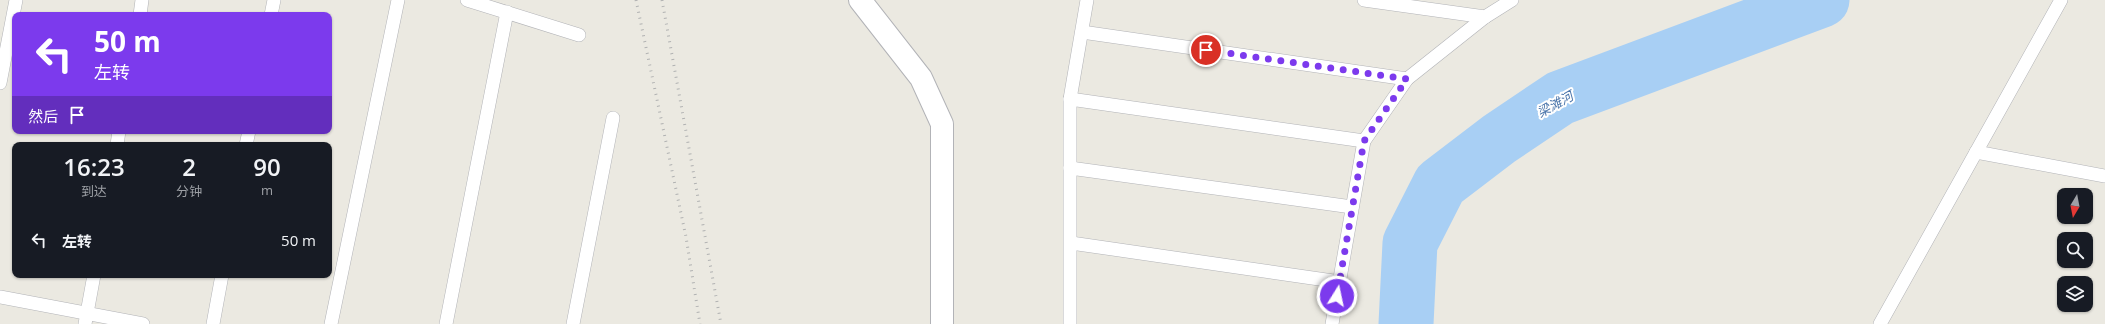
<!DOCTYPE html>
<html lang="zh">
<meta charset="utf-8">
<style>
:root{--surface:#171b24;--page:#20242c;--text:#f1f3f6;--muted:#9ea1a6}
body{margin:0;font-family:"Open Sans","Noto Sans SC",sans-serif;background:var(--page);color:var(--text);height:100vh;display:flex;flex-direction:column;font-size:15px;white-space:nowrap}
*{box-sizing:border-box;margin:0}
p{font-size:13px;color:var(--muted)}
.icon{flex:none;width:22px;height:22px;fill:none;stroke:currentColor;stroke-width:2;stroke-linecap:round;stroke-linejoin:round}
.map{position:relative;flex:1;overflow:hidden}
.sheet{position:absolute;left:12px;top:142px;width:320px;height:136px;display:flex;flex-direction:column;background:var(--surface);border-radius:8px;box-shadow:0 1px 3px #0004}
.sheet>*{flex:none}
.guide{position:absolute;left:12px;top:12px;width:320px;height:122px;border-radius:8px;box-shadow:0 1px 3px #0004;background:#7c3aed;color:#fff;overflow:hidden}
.needle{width:26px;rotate:190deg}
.fabs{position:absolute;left:2057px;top:188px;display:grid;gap:8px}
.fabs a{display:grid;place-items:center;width:36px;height:36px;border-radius:8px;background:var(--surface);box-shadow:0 1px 3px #0004;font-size:20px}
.pin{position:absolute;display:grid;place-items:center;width:34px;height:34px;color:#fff;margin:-17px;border:2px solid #fff;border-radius:50%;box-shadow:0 1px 4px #0007}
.me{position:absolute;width:44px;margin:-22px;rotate:10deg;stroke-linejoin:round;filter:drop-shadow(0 0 3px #0008)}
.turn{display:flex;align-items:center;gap:14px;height:84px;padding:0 16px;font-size:18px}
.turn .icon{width:52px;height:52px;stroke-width:2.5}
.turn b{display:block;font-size:28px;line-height:34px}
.then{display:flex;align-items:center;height:38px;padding:0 16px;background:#0003;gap:8px;font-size:15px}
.eta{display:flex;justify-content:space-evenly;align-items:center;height:68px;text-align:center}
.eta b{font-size:24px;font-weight:600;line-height:28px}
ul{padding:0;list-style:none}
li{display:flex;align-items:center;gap:12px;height:60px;padding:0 16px}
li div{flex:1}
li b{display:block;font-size:15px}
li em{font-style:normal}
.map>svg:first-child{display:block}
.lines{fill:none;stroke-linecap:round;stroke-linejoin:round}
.river{stroke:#a8cff4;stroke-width:55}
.service-casing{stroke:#b2b3b7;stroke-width:14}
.minor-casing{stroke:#b2b3b7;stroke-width:24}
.service{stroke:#fff;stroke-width:13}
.minor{stroke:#fff;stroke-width:22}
.rail{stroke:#b1b2b2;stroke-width:3;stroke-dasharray:1 5;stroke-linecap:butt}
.route{stroke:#7c3aed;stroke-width:7;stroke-dasharray:0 12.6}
.labels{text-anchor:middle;stroke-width:4;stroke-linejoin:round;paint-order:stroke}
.water-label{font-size:13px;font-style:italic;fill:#4c76ab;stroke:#fff}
</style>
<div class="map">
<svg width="2105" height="324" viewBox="0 0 2105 324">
<rect width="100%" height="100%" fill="#ebe9e1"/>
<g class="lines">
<polyline class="river" points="1406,324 1410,243 1440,184 1499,139 1560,98 1822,0"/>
<g class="service-casing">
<g id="service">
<polyline points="467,0 579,35"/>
<polyline points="1364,0 1485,17"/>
<polyline points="140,15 142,0"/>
<polyline points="271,15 274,0"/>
<polyline points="1082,32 1407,79"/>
<polyline points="0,83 16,0"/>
<polyline points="1070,99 1364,141"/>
<polyline points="117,145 119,131"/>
<polyline points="246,145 249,131"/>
<polyline points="1976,152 2105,176"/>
<polyline points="1070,168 1352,207"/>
<polyline points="1071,243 1340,282"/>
<polyline points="0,297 143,324"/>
<polyline points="85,324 94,275"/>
<polyline points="213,324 222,275"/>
<polyline points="331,324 398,0"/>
<polyline points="446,324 507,12"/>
<polyline points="573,324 613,118"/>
<polyline points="1070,324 1070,99 1087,0"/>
<polyline points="1332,324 1364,141 1407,79 1485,17 1512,0"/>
<polyline points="1880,324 2061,0"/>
</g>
</g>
<g class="minor-casing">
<polyline id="minor" points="860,0 921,78 942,124 942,324"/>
</g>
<use href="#service" class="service"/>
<use href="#minor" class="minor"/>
<g class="rail">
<polyline points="636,0 686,237 700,324"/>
<polyline points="662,0 721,324"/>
</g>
</g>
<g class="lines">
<polyline class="route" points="1206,50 1407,79 1364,141 1337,296"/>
</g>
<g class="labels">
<g class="water-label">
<text transform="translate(1555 104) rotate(-29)" y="5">梁滩河</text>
</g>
</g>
</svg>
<div class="fabs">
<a><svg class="needle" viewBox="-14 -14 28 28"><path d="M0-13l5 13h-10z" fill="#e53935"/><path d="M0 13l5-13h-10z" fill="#9ea1a6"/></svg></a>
<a><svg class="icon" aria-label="search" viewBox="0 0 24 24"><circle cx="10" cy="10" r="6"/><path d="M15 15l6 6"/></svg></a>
<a><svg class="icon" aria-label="layers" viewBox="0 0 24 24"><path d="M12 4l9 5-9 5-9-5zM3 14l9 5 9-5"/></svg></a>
</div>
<div class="pin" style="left:1206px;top:50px;background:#d93025"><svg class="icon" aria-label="arrive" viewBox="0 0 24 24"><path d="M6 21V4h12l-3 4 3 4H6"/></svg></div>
<svg class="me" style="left:1337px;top:296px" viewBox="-20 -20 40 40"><circle r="17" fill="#7c3aed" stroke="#fff" stroke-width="3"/><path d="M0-11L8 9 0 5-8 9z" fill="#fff"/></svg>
<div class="guide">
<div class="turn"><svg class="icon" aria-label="left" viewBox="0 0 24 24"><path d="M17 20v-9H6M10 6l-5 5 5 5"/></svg><div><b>50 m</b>左转</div></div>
<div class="then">然后<svg class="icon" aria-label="arrive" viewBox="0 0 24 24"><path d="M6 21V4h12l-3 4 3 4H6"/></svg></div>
</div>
<section class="sheet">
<div class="eta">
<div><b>16:23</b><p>到达</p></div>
<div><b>2</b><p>分钟</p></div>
<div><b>90</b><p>m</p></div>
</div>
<ul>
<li><svg class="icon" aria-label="left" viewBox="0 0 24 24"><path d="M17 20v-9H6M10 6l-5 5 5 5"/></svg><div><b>左转</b></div><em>50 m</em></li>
</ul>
</section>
</div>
